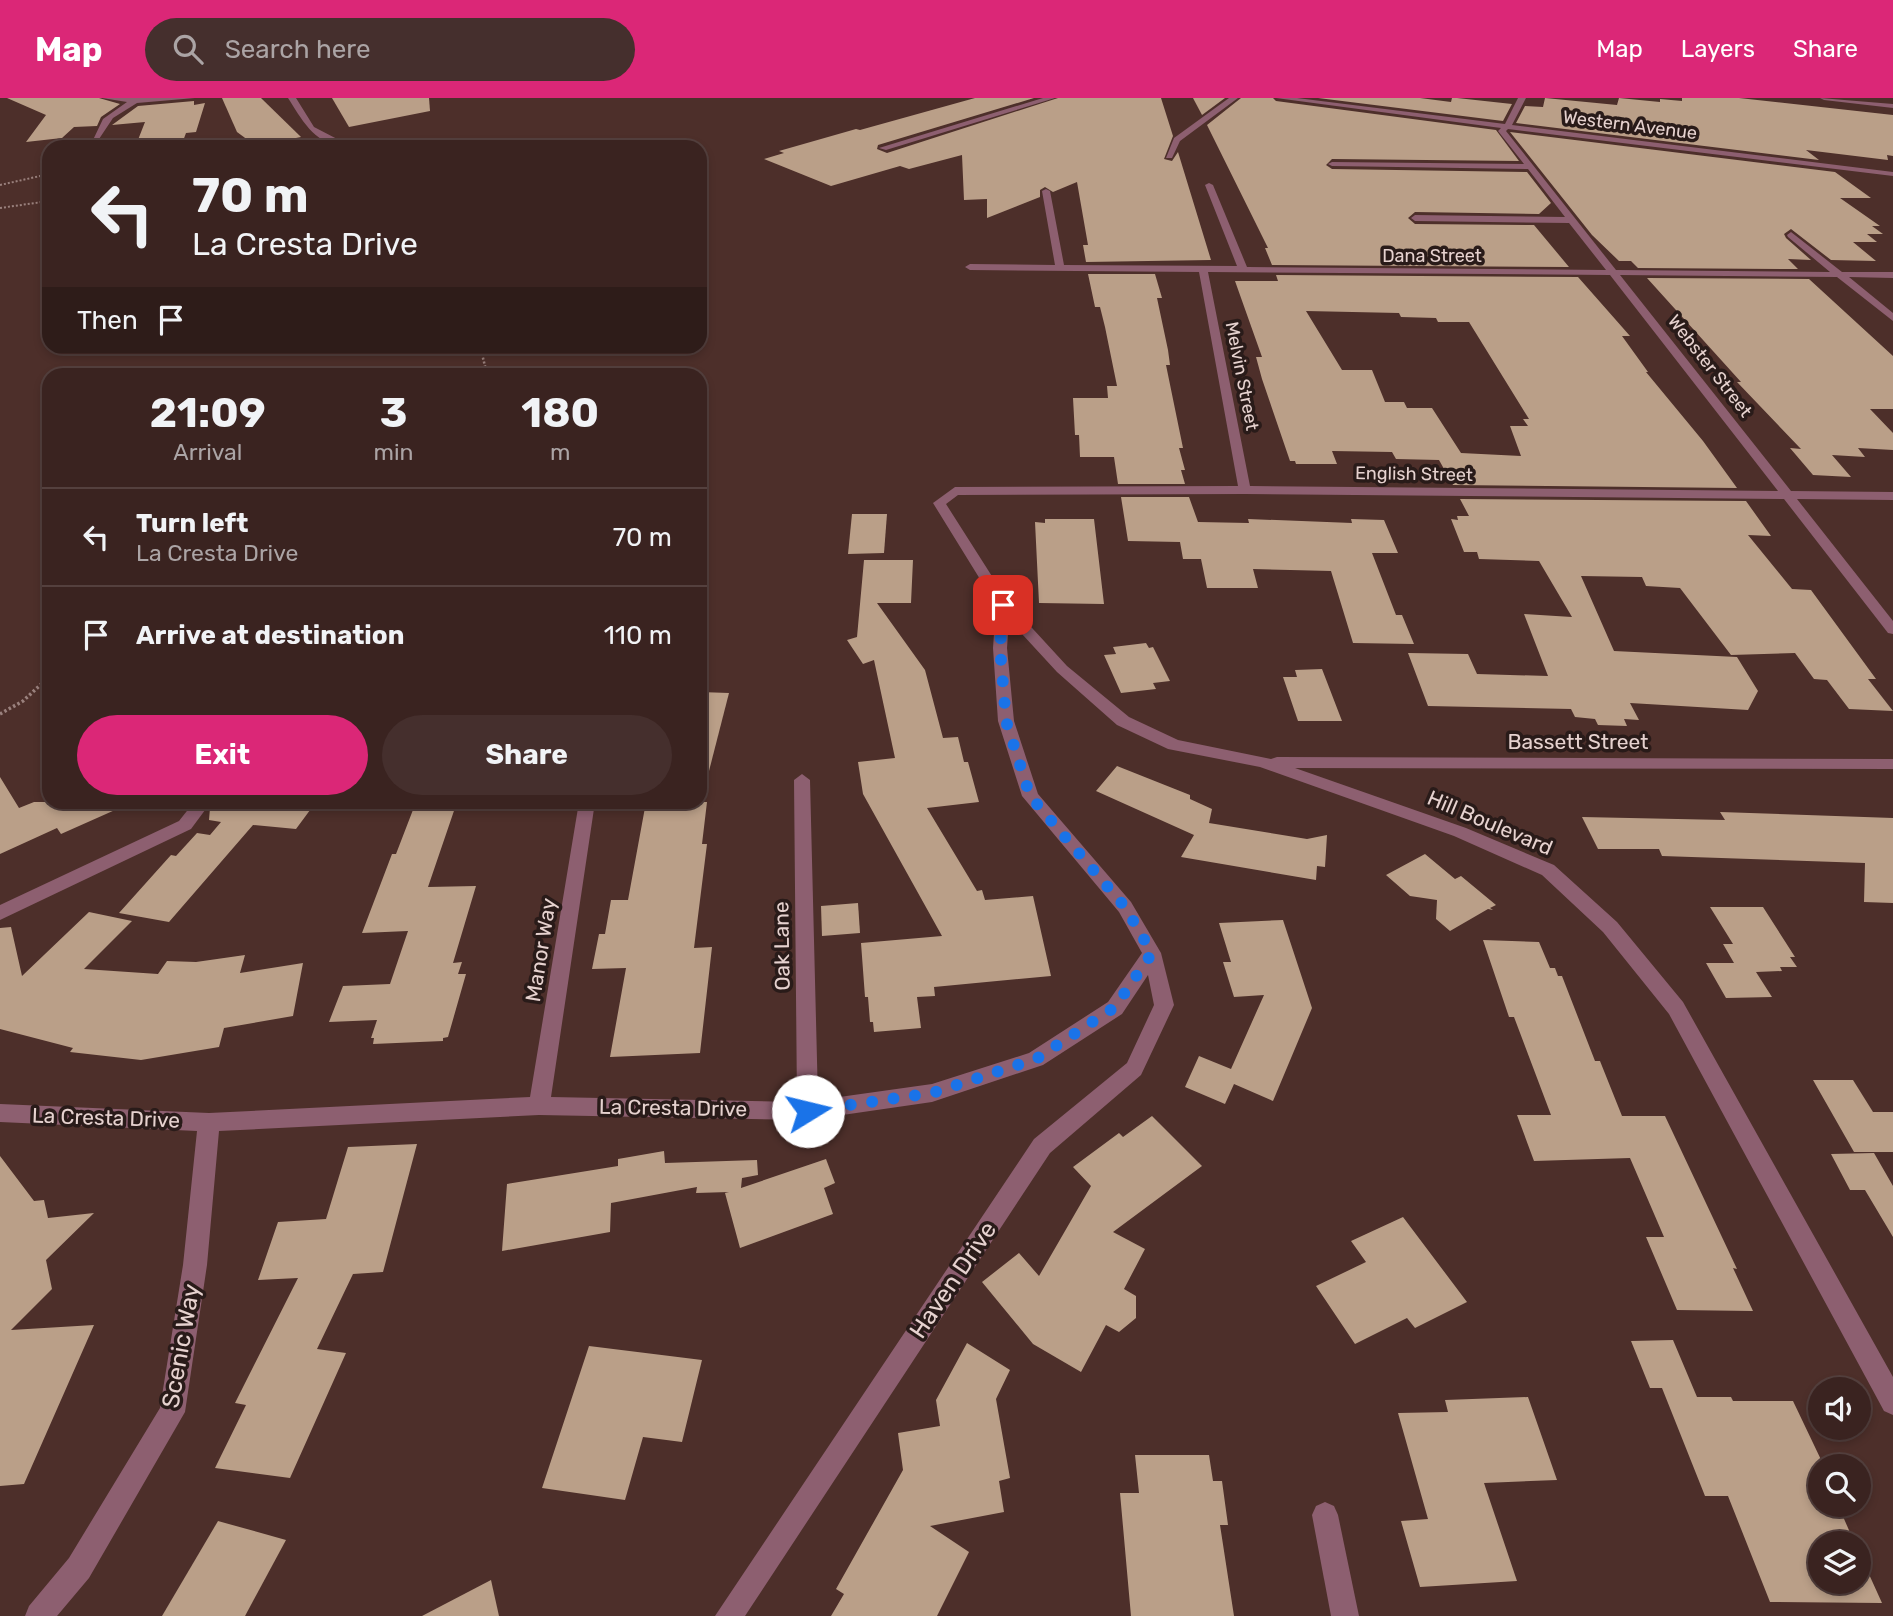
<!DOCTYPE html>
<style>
:root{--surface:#3a2320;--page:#452f2d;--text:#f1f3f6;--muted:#aba4a5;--line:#54403e;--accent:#db2777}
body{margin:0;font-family:Rubik,sans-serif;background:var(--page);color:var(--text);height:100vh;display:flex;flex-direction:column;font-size:26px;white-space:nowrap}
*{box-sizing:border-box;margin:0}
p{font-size:23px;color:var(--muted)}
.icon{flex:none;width:38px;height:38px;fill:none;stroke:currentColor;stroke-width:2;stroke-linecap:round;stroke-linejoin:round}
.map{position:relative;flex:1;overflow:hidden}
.panel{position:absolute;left:42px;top:270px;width:665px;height:441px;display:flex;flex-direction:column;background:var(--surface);border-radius:21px;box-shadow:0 4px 10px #0003,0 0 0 2px var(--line)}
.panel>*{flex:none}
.banner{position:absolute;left:42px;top:42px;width:665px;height:214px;border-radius:21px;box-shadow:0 4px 10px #0003,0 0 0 2px var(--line);background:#3a2320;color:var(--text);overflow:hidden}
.controls{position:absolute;left:1808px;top:1279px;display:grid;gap:14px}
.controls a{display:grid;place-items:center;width:63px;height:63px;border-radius:50%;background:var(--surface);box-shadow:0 4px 10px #0003,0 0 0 2px var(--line);font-size:35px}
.pin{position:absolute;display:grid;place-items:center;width:60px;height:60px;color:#fff;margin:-30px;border-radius:14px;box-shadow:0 4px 10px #0006}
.me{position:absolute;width:77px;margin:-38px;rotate:81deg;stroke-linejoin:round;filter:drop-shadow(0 0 5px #0008)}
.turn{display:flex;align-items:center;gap:24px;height:147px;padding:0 35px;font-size:32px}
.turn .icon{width:91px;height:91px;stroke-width:2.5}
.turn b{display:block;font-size:49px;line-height:60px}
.then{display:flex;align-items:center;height:66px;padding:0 35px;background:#0003;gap:14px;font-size:26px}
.eta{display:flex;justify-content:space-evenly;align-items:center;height:119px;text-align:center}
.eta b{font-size:42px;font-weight:700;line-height:49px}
.primary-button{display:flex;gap:14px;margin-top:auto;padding:14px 35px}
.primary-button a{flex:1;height:80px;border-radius:42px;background:var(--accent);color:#fff;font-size:28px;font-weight:700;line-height:80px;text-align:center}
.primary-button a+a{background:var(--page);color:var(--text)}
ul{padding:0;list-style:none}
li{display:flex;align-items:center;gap:21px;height:98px;padding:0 35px;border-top:2px solid var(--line)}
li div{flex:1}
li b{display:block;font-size:26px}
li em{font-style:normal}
header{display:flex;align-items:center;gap:42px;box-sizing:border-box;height:98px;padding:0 35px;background:var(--accent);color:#fff}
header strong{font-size:33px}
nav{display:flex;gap:38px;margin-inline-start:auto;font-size:24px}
.search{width:490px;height:63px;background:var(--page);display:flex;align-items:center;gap:18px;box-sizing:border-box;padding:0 24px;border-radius:38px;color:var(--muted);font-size:26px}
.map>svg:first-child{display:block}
.building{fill:#ba9f88;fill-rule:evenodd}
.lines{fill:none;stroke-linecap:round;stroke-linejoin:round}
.path-far2{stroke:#9a817d;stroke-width:2;stroke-dasharray:2 2;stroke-linecap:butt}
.path-far1{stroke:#9a817d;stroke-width:2.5;stroke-dasharray:2 2;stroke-linecap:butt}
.path{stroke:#9a817d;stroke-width:3.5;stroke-dasharray:2.5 2.5;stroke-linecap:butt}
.minor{fill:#8d5f70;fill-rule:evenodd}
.route{stroke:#1a73e8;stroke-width:12;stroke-dasharray:0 21.6}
.labels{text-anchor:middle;stroke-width:7;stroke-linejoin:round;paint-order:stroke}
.far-street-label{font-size:18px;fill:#e6d2cf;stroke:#291b19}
.street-label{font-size:21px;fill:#e6d2cf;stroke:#291b19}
.near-street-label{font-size:24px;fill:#e6d2cf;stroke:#291b19}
</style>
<header>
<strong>Map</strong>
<div class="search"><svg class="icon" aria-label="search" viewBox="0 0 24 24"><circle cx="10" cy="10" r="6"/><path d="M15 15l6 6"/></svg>Search here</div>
<nav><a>Map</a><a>Layers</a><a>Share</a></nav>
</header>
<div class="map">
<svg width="1893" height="1518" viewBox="0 0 1893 1518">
<rect width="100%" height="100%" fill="#4d2f2a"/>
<g class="building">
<polygon points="7,0 99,0 120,6 101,19 97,28 74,29 62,40 26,44 46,17"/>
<polygon points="222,0 261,0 301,39 256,48 237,34"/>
<polygon points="332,0 429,0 430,13 349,29"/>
<polygon points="975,0 1034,0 878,47 877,51 887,55 1058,0 1161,0 1173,38 1164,61 1172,63 1178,54 1211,162 1086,164 1083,147 1088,147 1077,84 1053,94 1045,89 1040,92 1040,99 987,120 987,101 964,102 962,57 909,71 900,68 831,88 764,61 784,55 779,53 856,31 860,32"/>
<polygon points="1193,0 1225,0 1202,17"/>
<polygon points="1241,0 1273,0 1276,3 1496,32 1519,63 1332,61 1326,67 1332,71 1527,74 1551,105 1539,116 1415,114 1408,120 1415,126 1534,127 1569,169 1272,167 1265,150 1268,150 1207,27"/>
<polygon points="1318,0 1420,0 1451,4 1452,0 1457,0 1512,6 1503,23"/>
<polygon points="1545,0 1617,7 1619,0 1660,4 1660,1 1682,3 1682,0 1739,0 1893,17 1893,58 1887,57 1888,62 1806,52 1819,62 1516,25 1525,8 1543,9"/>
<polygon points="194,3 194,7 205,5 196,34 186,35 183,43 136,47 145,24 112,27 138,8"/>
<polygon points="1510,34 1835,74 1871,100 1840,100 1880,128 1872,128 1883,136 1867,136 1877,144 1853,144 1876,163 1831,162 1791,131 1784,136 1786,140 1811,162 1788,161 1798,171 1638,170 1631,163 1619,163 1592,137"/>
<polygon points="1088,176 1155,176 1162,200 1157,200 1168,252 1170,267 1166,267 1183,350 1179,350 1185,372 1181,372 1185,386 1118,386 1114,359 1080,359 1079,337 1075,337 1073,300 1108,300 1107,288 1117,288 1105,229 1100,209 1095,209"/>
<path d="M1276 177 1578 179 1630 238H1622L1648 274H1646L1703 343 1737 390 1453 387 1439 362 1396 361 1392 354 1332 353 1337 366H1296L1295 363H1290L1262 281 1256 259H1262L1235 183H1278ZM1306 213 1399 215 1401 219 1436 220 1438 224H1469L1529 321H1523L1528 328H1510L1521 358 1461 355 1432 310H1407L1404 304H1385L1372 272H1342Z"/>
<polygon points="1647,180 1809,181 1893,258 1893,311 1870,311 1893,335 1893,352 1858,350 1865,359 1832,357 1851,379 1813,377 1790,350 1801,351 1737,284 1741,284"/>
<polygon points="1121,399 1189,399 1198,424 1249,425 1248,421 1352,425 1351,421 1384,422 1398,455 1372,455 1396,517 1402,517 1414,546 1353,545 1331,473 1253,471 1258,490 1207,490 1201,461 1183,461 1180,444 1128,443"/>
<polygon points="1460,401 1746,403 1771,438 1748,437 1792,491 1811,492 1876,581 1868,581 1893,613 1849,611 1827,582 1814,581 1795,555 1731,557 1680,490 1646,488 1642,479 1581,478 1614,553 1737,559 1758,593 1748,612 1630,605 1639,622 1624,621 1627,628 1598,627 1595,621 1575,619 1571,611 1428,608 1408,555 1468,556 1477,576 1548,578 1524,516 1572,519 1539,463 1479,461 1477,454 1464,454 1451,421 1458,422 1457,418 1469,418"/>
<polygon points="852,416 887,416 884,455 848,456"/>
<polygon points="1045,421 1094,421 1104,506 1039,505 1035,424 1045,425"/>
<polygon points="864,462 913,462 911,505 877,505 925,572 943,640 958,639 964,664 968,664 979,704 927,710 977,793 982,792 985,802 1033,798 1051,878 934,889 935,898 917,899 921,930 874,934 873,924 870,924 868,899 865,899 861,845 942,838 863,696 858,664 895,660 874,562 863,566 847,542 857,539"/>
<polygon points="1146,545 1149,550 1153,549 1170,583 1153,585 1156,591 1121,595 1104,557 1116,556 1113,549"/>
<polygon points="1322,571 1342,623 1298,623 1283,579 1297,579 1295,572"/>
<polygon points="700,594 729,595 709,673 700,671"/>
<polygon points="1117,668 1190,697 1190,701 1212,711 1209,725 1307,741 1327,737 1325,769 1317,768 1316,782 1181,759 1194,737 1096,693"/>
<polygon points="0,679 19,710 34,704 133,704 61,736 57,730 0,756"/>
<polygon points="214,704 316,704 296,731 253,727 169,824 119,815 171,757 176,758 197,735 210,737 221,724 209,722 210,710"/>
<polygon points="416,704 457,704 428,789 476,788 453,865 462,864 458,876 466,876 448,939 443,940 443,943 373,946 374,940 371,940 377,922 329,924 343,888 390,886 408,833 362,835 392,756 396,756"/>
<polygon points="646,704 707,704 702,746 707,746 694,850 712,849 700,955 610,959 626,870 592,871 599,836 605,836 611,802 628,802"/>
<polygon points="1720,714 1893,720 1893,805 1864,804 1865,765 1662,758 1659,751 1598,751 1582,719 1725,722"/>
<polygon points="1425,756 1455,781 1461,778 1496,807 1490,810 1493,812 1488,811 1450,833 1436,821 1437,802 1410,798 1386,777"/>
<polygon points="858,805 860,835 822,838 821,808"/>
<polygon points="1710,809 1763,809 1795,859 1790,859 1797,869 1780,869 1782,873 1756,874 1772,899 1726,900 1706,865 1734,865 1723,846 1733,846"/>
<polygon points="89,814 132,823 84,871 158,876 167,863 196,864 245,857 240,875 303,865 293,918 224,930 219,949 141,962 70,954 73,950 0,931 0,830 11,829 22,878"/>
<polygon points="1283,822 1312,910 1273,1003 1234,986 1225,1006 1185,989 1199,958 1231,971 1264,897 1234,899 1223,864 1231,864 1219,825"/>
<polygon points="1483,842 1539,844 1550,870 1555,870 1558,878 1562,878 1595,963 1600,963 1622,1018 1665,1018 1737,1171 1733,1170 1753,1213 1677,1212 1646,1139 1664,1139 1630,1060 1534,1063 1517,1017 1551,1017 1514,919 1509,919"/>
<polygon points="1813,982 1853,982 1873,1014 1893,1014 1893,1054 1854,1054"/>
<polygon points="1152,1018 1202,1068 1113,1134 1145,1151 1124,1191 1136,1198 1136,1220 1119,1234 1106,1227 1081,1274 1033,1246 982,1184 1019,1155 1039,1178 1091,1088 1073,1069 1119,1035 1123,1039"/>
<polygon points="417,1046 383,1174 353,1176 317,1251 346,1255 290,1380 215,1370 246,1307 235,1305 298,1180 258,1182 278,1124 326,1121 348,1049"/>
<polygon points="664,1053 665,1065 757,1062 758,1077 742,1080 741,1090 826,1061 835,1085 824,1090 833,1116 740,1150 725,1095 729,1094 696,1095 697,1089 611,1105 610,1134 502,1153 507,1086 618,1068 618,1061"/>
<polygon points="1874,1055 1893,1088 1893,1139 1865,1092 1850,1092 1831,1056"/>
<polygon points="0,1058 34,1103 44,1102 48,1120 94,1115 46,1162 52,1191 11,1232 94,1227 24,1386 0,1388"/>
<polygon points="1403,1119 1467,1204 1415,1230 1407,1220 1355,1246 1316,1188 1366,1164 1351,1143"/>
<polygon points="1673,1242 1697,1299 1731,1299 1733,1303 1793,1303 1824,1368 1820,1368 1820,1407 1838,1407 1855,1446 1820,1446 1820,1484 1858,1484 1858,1452 1882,1505 1770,1504 1728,1398 1705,1398 1662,1290 1650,1290 1631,1243"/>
<polygon points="967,1245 1010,1272 996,1301 1010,1380 999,1383 1004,1414 930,1428 969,1454 937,1518 831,1518 844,1496 836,1491 903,1372 898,1335 940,1328 936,1302"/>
<polygon points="589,1248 702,1262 682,1344 643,1339 625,1402 542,1390"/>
<polygon points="1528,1299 1557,1382 1484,1385 1517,1483 1420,1489 1401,1423 1428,1421 1398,1315 1448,1314 1445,1302"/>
<polygon points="1135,1357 1209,1357 1213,1383 1222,1383 1228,1427 1220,1427 1234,1518 1131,1518 1120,1395 1139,1395"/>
<polygon points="218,1423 286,1442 245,1518 162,1518"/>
<polygon points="491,1482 499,1518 422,1518"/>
</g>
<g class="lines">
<g class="path-far2">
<polyline points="0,87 49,76"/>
<polyline points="0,110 49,103"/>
</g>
<polyline class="path-far1" points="480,248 487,276"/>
<polyline class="path" points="0,616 23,603 49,579"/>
<g class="minor">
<polygon points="102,0 195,0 137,5 113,20 97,44 93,42 103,21 127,4"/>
<path d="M288 0H296L314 29 341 43V47C314 46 301 20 288 0Z"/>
<polygon points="1043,0 1055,0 886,52 879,50"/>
<polygon points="1229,0 1238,0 1180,43 1172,60 1166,60 1174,40"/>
<path d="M1276 0H1297L1505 26 1518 0H1526L1512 27 1893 74V78L1508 31 1506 33 1616 172 1830 174 1788 139 1787 137 1791 134 1842 174H1893V180L1849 179 1893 215V223L1837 179 1620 177 1791 393 1893 394V402L1797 401 1893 523V536L1888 535 1784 401 1245 396 958 397 946 406 1009 505 1067 568 1129 619 1178 642 1271 661 1277 659 1893 661V671L1295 670 1466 730 1554 767 1617 824 1683 904 1893 1279V1317L1884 1313 1669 916 1603 834 1542 777 1454 738 1260 669 1168 651 1117 627 1057 574 1009 522 1007 550 1014 623 1038 696 1131 804 1161 855 1174 907 1141 977 1050 1055 745 1518H715L1034 1041 1127 965 1154 907 1148 877 1122 916 1043 967 932 1004 808 1022 539 1017 219 1033 207 1167 185 1314 89 1480 57 1518H25L29 1508 69 1460 160 1310 183 1167 197 1033 0 1024V1006L209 1015 530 999 579 704H595L551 999 797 1004 794 682 802 676 810 682 818 1002 932 986 1029 955 1108 904 1142 855 1119 814 1022 698 998 623 993 550 996 507 933 405 955 389 1238 388 1199 174 970 172 965 169 970 166 1055 167 1042 93 1046 91 1050 93 1064 167 1237 168 1205 87 1209 85 1213 87 1247 169 1606 172 1569 125 1415 123 1411 120 1415 117 1565 119 1528 71 1332 68 1328 66 1332 64 1524 66 1498 33 1501 30ZM1208 174 1610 177 1778 393 1250 388Z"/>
<polygon points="1820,0 1893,6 1893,10 1824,2"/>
<polygon points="194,704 211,704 191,731 0,822 0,807 179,723"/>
<polygon points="1325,1404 1334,1408 1338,1417 1359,1518 1331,1518 1312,1417 1316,1408"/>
</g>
</g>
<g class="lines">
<polyline class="route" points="808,1013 932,995 1036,961 1115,909 1152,855 1125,809 1030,698 1006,623 1000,550 1003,507"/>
</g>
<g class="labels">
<g class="far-street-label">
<text transform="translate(1630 27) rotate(7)" y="6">Western Avenue</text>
<text x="1432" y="164">Dana Street</text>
<text transform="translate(1710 268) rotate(52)" y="6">Webster Street</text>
<text transform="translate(1242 278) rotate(79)" y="6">Melvin Street</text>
<text transform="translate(1414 376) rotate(1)" y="6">English Street</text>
</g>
<g class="street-label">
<text x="1578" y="651">Bassett Street</text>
<text transform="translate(1490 725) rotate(23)" y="7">Hill Boulevard</text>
<text transform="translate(782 848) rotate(-91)" y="7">Oak Lane</text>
<text transform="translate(541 852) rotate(-81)" y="7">Manor Way</text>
<text transform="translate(673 1010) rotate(1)" y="7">La Cresta Drive</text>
<text transform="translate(106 1020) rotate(2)" y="7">La Cresta Drive</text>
</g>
<g class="near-street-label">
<text transform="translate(953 1182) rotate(-56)" y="8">Haven Drive</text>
<text transform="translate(181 1248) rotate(-80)" y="8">Scenic Way</text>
</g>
</g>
</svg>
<div class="controls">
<a><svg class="icon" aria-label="sound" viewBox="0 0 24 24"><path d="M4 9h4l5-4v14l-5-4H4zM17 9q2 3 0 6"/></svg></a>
<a><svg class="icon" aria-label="search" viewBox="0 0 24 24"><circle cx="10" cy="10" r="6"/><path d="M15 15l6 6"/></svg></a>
<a><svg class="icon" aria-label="layers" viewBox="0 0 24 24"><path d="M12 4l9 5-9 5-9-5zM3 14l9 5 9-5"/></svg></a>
</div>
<div class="pin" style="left:1003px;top:507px;background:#d93025"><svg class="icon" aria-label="arrive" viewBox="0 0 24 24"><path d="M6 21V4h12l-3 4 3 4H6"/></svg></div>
<svg class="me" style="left:808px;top:1013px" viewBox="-20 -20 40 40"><circle r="19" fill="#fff"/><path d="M0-13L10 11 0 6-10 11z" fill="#1a73e8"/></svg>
<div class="banner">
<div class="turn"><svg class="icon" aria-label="left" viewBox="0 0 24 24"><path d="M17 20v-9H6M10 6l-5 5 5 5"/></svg><div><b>70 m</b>La Cresta Drive</div></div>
<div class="then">Then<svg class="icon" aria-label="arrive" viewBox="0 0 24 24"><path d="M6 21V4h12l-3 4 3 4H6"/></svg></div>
</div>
<section class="panel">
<div class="eta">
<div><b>21:09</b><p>Arrival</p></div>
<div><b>3</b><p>min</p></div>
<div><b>180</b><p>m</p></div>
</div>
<ul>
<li><svg class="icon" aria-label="left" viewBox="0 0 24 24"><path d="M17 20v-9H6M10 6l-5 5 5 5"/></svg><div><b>Turn left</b><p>La Cresta Drive</p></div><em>70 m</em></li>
<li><svg class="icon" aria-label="arrive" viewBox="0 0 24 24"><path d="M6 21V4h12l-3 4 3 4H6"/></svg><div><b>Arrive at destination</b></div><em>110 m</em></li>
</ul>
<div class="primary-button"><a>Exit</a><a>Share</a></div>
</section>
</div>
